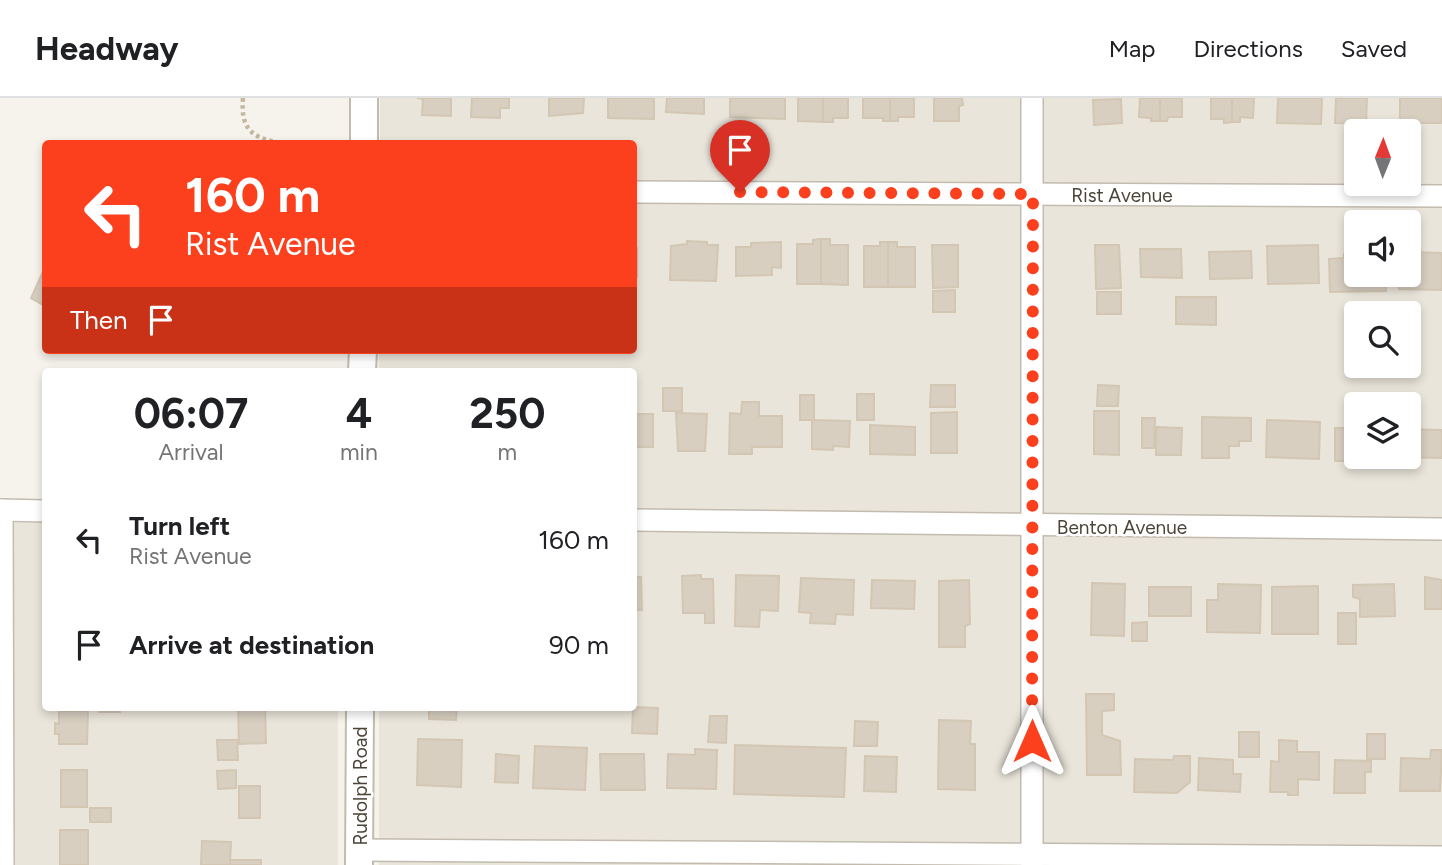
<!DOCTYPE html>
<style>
:root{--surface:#fff;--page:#f6f6f6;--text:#202124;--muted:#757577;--line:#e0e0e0}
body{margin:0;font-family:Figtree,sans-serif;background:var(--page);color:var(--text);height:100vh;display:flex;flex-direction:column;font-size:26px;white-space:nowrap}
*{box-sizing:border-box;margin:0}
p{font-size:23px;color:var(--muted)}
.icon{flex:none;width:38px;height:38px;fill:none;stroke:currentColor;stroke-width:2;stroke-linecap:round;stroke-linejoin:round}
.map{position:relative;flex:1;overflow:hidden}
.sheet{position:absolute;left:42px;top:270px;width:595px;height:343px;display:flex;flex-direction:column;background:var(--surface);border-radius:7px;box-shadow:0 4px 10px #0003}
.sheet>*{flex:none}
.guide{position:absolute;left:42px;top:42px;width:595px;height:214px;border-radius:7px;box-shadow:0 4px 10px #0003;background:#fc3f1d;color:#fff;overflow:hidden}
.needle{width:46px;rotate:1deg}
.tools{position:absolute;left:1344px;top:21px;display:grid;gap:14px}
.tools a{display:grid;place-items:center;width:77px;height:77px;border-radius:7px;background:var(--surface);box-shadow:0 4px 10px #0003;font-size:35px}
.pin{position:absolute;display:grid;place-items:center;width:60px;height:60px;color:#fff;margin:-72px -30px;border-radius:50% 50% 50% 0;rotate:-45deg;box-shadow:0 0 7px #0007}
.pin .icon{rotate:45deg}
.me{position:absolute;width:77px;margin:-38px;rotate:0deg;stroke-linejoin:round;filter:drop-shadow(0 0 5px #0008)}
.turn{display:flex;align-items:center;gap:24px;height:147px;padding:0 28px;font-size:32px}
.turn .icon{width:91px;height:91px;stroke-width:2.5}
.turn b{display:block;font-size:49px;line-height:60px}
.then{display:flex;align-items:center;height:66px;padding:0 28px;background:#0003;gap:14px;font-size:26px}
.eta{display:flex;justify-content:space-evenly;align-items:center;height:119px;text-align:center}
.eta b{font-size:42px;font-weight:700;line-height:49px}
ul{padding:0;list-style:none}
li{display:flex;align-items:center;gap:21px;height:105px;padding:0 28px}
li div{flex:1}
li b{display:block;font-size:26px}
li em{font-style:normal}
header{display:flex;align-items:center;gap:42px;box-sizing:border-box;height:98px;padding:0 35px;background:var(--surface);border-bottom:2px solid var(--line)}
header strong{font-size:33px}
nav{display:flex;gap:38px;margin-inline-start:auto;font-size:24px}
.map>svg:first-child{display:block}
.residential{fill:#eae5da;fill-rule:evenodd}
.building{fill:#d8cfc1;stroke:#d3c7b4;stroke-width:2}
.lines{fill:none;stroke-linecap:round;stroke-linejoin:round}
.minor-casing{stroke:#c2bbae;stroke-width:24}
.tertiary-casing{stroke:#c2bbae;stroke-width:30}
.path{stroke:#c4b79f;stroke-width:4.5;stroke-dasharray:3.5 3.5;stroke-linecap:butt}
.minor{stroke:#fff;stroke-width:21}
.tertiary{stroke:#fff;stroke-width:26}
.route{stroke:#fc3f1d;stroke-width:12;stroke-dasharray:0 21.6}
.labels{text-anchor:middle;stroke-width:5;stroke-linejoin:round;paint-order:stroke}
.street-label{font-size:19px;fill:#4b4439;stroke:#fff}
</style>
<header>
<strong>Headway</strong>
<nav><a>Map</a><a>Directions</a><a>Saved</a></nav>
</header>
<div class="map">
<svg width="1442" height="767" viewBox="0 0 1442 767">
<rect width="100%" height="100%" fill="#f6f3ec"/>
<g class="residential">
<path d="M380 0H1442V767H379V609H634V273H379V252H634V46L380 45ZM1356 33H1409V86H1356ZM1356 124H1409V177H1356ZM1356 215H1409V268H1356ZM1356 306H1409V359H1356Z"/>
<polygon points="0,425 45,425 46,609 338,609 338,767 0,767"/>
</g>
<g class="building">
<polygon points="417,0 451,0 451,18 422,17 423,1"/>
<polygon points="472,0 509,0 509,10 500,10 500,20 471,19"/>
<polygon points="549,0 584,0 583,15 549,18"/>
<polygon points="608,0 654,0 654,21 608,20"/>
<polygon points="667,0 704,0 704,16 666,14"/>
<polygon points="730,0 785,0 785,21 730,19"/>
<polygon points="798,0 823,0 823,24 798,23"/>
<polygon points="823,0 848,0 848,20 833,20 833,24 823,24"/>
<polygon points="863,0 890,0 890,23 883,23 883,20 863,20"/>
<polygon points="890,0 914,0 914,19 898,19 898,23 890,23"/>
<polygon points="934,0 962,0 963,7 959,8 959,23 934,23"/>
<polygon points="1140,0 1160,0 1160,23 1151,23 1151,20 1139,19"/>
<polygon points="1160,0 1182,0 1182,19 1168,19 1167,23 1160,23"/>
<polygon points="1211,0 1232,0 1232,24 1224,25 1224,21 1211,21"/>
<polygon points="1232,0 1254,0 1253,20 1240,19 1240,24 1232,24"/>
<polygon points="1278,0 1322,0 1321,26 1277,25"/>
<polygon points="1336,0 1367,0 1366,26 1335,25"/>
<rect x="1400" y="0" width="42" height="25"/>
<polygon points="1121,1 1122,25 1094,27 1093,2"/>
<polygon points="821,141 821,186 797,186 797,146 813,146 813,142"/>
<polygon points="821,141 830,141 830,147 848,147 848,187 821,186"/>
<polygon points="687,143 707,144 707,147 718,147 716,183 670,182 671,148 687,146"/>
<polygon points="781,144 781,170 772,169 772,177 736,178 736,149 751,149 751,145"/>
<polygon points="880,144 888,144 888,189 864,189 864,148 880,148"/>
<polygon points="888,144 897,144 897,149 915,149 915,189 888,189"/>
<polygon points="932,147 958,147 958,189 933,190"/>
<polygon points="1095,147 1119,147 1121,190 1096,191"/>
<polygon points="1318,147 1319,185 1268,186 1267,148"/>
<polygon points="1356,149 1356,177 1385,177 1386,193 1330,194 1329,161 1344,160 1344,156 1355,156"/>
<rect x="634" y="150" width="3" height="29"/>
<polygon points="1140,151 1181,151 1182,180 1141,179"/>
<polygon points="1251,153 1252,180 1210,181 1209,154"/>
<polygon points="1409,154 1442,155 1442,192 1399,191 1399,177 1409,177"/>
<polygon points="46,167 46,206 45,208 31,200"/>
<polygon points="955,192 955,214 933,214 933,193"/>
<rect x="1097" y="194" width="24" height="22"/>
<polygon points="1176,199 1216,199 1216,227 1176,226"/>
<polygon points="931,287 955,287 955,309 930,309"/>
<polygon points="1098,287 1119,288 1118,308 1097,308"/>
<rect x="663" y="290" width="19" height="23"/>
<rect x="857" y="296" width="17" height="26"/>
<rect x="800" y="297" width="14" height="25"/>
<polygon points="742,304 759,304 759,318 782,318 782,349 752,349 752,356 729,356 730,315 741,316"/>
<polygon points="1094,313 1119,313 1119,357 1094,356"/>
<polygon points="957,314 957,355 931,355 931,315"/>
<polygon points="676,315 707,316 705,353 678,353"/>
<rect x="634" y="316" width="19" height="33"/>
<polygon points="1202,319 1251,320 1251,343 1239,343 1239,348 1229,348 1229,360 1202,360"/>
<polygon points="1142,320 1155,320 1154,350 1142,350"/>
<polygon points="812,322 850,323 849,349 833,348 833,352 812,351"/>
<polygon points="1267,322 1320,324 1319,361 1266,359"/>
<polygon points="870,327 915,329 915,357 870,356"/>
<polygon points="1156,329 1182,330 1181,357 1156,357"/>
<polygon points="1335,330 1356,330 1356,359 1367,359 1367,363 1335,363"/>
<polygon points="1409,331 1442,332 1442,360 1393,359 1409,359"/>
<polygon points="701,477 701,481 713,481 714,525 705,525 705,515 683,515 682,478"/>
<polygon points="736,477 779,478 778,513 760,512 759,529 735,528"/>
<polygon points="634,479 641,479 642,512 634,512"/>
<polygon points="1425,479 1442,482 1442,511 1425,511"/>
<polygon points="801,480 854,482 853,517 836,516 835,526 810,525 811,515 799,514"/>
<polygon points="872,482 915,483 914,511 871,510"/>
<polygon points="969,482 970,526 965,528 965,549 939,549 939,483"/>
<polygon points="1092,485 1125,486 1124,538 1091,537"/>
<polygon points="1218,486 1261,487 1260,535 1207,534 1207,502 1218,502"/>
<polygon points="1394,486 1395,518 1360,519 1360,501 1353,499 1353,487"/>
<polygon points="1318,488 1318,536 1272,536 1272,489"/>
<rect x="1149" y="489" width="42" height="29"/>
<rect x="1338" y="515" width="18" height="31"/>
<polygon points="1147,524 1147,543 1132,543 1132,525"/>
<polygon points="1086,596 1114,596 1114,612 1102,613 1102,637 1120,643 1121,677 1087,677"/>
<rect x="99" y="609" width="21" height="5"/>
<polygon points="238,609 265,609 266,645 239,646"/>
<polygon points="429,609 457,609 456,622 429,621"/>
<polygon points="633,609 658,610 657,636 632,635"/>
<polygon points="59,613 88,613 87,646 59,646 59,636 55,636 55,625 59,626"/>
<polygon points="710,618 727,618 726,645 708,644"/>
<polygon points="939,622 971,623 970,646 975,646 975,692 938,691"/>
<polygon points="855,623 878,624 877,648 854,648"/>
<rect x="1239" y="634" width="20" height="25"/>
<rect x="1367" y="636" width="18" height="25"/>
<polygon points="418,641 462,642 461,689 417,687"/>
<polygon points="217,642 237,642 238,662 218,662"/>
<polygon points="1279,642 1297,643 1297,654 1319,654 1319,682 1298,681 1298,697 1288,697 1288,694 1270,694 1271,663 1279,664"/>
<polygon points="735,647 846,650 844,699 734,696"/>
<polygon points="535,648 587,650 585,692 533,690"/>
<polygon points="695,651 717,652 716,691 667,690 668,656 695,657"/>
<polygon points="1431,652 1442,652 1440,693 1400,693 1401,660 1430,661"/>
<polygon points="496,656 519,658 518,685 495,684"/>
<polygon points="600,656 644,656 645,692 601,692"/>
<polygon points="865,658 897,659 896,694 864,693"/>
<polygon points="1174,658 1190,658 1190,684 1177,695 1134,694 1135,661 1173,662"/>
<polygon points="1199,660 1233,662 1233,676 1241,676 1240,694 1198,692"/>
<polygon points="1335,662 1371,663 1371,674 1365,674 1365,695 1334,695"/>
<rect x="61" y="672" width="26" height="37"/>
<polygon points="236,672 236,690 218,691 217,673"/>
<rect x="239" y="688" width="21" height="32"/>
<rect x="90" y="710" width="21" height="14"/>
<rect x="60" y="732" width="28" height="35"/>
<polygon points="202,743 231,744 230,767 201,767"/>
<rect x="230" y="762" width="31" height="5"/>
</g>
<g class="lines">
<g class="minor-casing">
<g id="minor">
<polyline points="634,94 1442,98"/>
<polyline points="0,412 46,413"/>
<polyline points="2,412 3,767"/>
<polyline points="634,422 1442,431"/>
<polyline points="359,752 1442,759"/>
<polyline points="1032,767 1032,0"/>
</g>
</g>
<g class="tertiary-casing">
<g id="tertiary">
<polyline points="364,0 364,46"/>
<polyline points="362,273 363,252"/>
<polyline points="359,767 360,609"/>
</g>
</g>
<path class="path" d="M243 0C240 36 256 41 288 46"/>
<use href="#minor" class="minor"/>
<use href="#tertiary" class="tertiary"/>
</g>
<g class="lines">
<polyline class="route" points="740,94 1033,96 1032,643"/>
</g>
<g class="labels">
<g class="street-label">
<text x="1122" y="104">Rist Avenue</text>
<text x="1122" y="436">Benton Avenue</text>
<text transform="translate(360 688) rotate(-90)" y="7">Rudolph Road</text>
</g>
</g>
</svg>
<div class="tools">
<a><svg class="needle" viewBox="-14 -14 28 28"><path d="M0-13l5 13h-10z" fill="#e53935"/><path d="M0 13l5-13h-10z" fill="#757577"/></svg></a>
<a><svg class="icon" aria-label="sound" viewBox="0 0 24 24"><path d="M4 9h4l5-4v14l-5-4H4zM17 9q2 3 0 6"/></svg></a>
<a><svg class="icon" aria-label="search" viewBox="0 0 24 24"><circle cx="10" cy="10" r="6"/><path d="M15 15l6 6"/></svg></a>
<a><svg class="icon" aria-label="layers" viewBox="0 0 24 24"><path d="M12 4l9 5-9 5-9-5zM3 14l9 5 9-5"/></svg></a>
</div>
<div class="pin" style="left:740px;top:94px;background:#d93025"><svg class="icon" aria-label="arrive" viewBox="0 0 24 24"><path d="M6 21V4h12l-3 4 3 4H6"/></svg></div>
<svg class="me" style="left:1032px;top:643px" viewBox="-20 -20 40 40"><path d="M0-17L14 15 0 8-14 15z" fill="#fc3f1d" stroke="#fff" stroke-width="4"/></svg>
<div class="guide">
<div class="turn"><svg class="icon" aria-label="left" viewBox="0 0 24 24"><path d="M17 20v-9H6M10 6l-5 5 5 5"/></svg><div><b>160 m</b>Rist Avenue</div></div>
<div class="then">Then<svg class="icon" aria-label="arrive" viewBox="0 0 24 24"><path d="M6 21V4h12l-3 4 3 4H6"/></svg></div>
</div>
<section class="sheet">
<div class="eta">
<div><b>06:07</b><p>Arrival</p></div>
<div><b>4</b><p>min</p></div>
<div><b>250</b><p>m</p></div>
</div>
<ul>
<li><svg class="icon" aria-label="left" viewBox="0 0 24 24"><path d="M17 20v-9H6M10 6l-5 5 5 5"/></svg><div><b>Turn left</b><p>Rist Avenue</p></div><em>160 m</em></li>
<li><svg class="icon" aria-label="arrive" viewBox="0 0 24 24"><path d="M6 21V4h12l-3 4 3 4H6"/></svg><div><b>Arrive at destination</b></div><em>90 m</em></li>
</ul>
</section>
</div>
